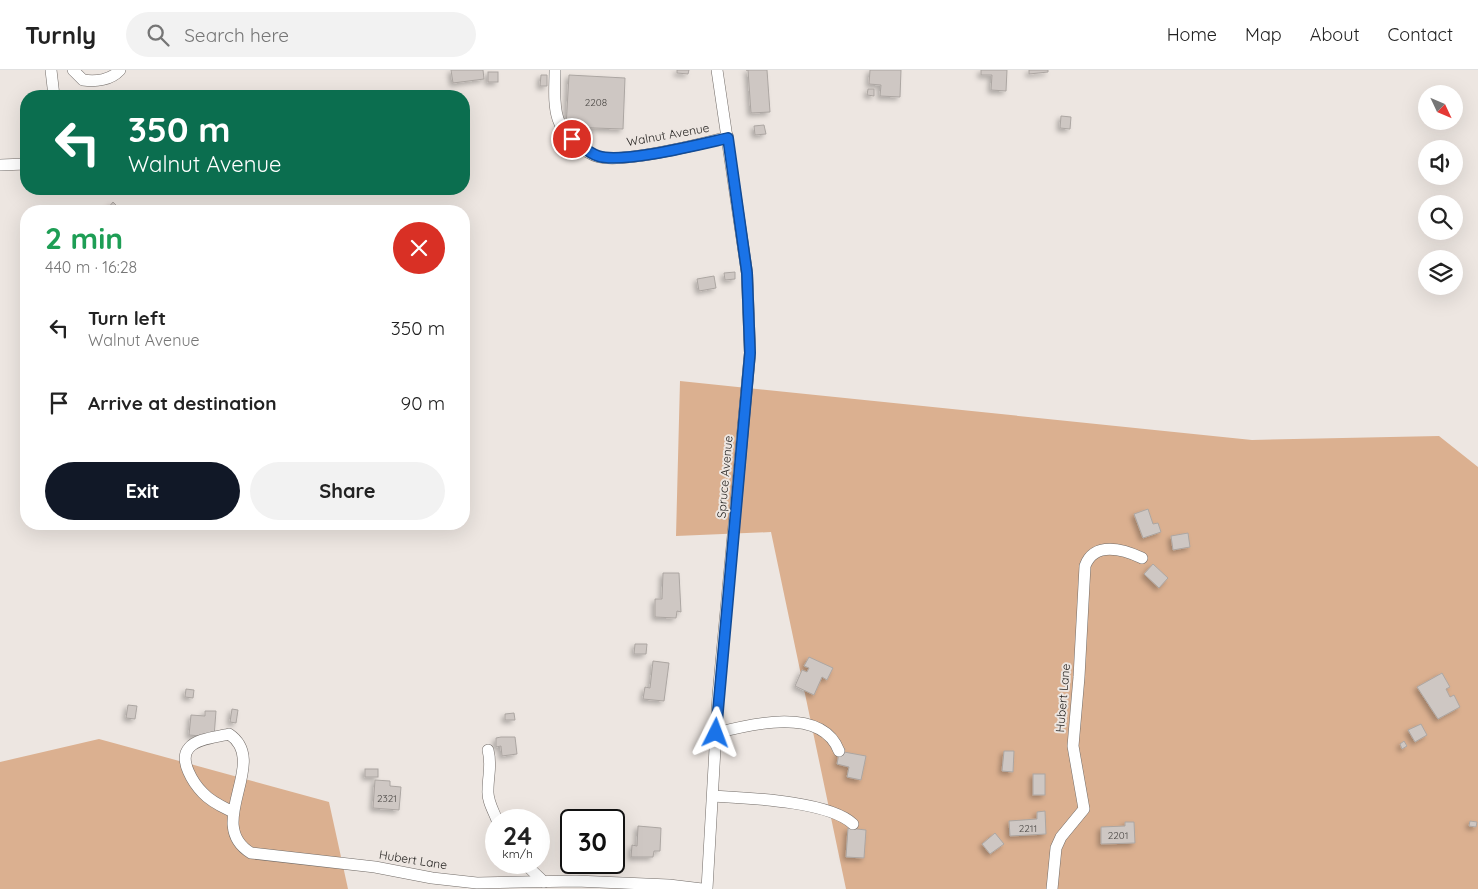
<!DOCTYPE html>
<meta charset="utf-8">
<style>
:root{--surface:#fff;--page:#f2f2f2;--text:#222;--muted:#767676;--line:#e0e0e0;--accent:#111827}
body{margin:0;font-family:Quicksand,sans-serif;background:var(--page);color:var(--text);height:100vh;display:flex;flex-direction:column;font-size:19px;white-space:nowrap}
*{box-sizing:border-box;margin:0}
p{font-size:16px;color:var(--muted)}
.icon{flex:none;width:28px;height:28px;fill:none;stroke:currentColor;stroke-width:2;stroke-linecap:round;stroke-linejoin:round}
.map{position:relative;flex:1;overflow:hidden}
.panel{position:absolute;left:20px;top:135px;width:450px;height:325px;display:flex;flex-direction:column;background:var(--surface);border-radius:20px;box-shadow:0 5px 20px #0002}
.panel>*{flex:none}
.banner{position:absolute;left:20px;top:20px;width:450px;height:105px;border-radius:20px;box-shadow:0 5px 20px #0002;background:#0b6e4f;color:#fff;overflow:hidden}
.needle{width:32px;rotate:134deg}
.tools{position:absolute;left:1418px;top:15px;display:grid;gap:10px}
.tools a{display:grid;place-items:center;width:45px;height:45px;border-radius:50%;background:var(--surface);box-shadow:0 5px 20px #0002;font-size:25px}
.speed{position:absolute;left:485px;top:739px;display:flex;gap:10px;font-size:25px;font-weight:700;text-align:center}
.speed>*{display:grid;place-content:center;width:65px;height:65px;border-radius:50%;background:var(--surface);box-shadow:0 5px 20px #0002;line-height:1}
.speed small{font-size:12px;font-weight:400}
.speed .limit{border:2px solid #111;border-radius:8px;background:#fff;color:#111}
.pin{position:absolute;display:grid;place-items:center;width:42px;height:42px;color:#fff;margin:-21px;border:2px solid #fff;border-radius:50%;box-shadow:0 1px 5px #0007}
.me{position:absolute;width:55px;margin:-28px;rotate:3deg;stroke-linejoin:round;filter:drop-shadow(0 0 4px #0008)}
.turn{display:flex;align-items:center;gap:18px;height:105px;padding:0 25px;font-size:22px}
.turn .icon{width:65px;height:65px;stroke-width:2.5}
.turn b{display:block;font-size:35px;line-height:42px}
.round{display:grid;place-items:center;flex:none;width:52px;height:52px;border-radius:26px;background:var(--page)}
.overview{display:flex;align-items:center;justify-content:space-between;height:85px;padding:0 25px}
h1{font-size:30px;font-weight:800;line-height:38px;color:#1e9e55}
.button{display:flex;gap:10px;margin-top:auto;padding:10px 25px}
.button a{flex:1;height:58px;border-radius:30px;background:var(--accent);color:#fff;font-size:20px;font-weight:800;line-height:58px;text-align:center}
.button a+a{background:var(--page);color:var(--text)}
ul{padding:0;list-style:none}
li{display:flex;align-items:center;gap:15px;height:75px;padding:0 25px}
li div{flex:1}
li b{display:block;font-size:19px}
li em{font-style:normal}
header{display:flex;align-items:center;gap:30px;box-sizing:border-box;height:70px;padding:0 25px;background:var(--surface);border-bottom:1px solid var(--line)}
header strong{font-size:24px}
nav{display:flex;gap:28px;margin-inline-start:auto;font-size:18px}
.search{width:350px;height:45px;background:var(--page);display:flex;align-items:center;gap:12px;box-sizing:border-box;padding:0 18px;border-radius:28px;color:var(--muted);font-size:19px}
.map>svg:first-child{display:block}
.green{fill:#dbb090}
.building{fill:#cec7c3;stroke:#aca6a2;filter:url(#shadow)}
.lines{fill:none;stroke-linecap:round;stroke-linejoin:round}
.minor-casing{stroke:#726c68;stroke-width:12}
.minor{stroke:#fff;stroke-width:11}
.route-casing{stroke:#114b97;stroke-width:12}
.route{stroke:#1a73e8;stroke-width:9}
.labels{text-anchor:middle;stroke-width:4;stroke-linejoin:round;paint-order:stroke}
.number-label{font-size:10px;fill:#4a4744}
.street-label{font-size:12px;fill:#1e1c1a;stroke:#ede6e1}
</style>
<header>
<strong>Turnly</strong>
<div class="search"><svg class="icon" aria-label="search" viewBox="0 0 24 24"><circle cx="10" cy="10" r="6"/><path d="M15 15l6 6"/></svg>Search here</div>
<nav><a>Home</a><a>Map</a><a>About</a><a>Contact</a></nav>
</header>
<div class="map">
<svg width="1478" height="819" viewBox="0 0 1478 819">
<defs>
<filter id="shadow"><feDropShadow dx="-3" dy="3" stdDeviation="2.5" flood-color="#0004"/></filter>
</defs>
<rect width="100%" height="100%" fill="#ede6e1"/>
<g class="green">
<polygon points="680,311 1252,370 1439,366 1478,397 1478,819 846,819 771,462 676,466"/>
<polygon points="99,669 329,732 348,819 0,819 0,692"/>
</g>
<g class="building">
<polygon points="451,0 483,0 484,9 453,13"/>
<polygon points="677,0 689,0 688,4 677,3"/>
<polygon points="746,0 767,0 770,42 751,43 748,0"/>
<polygon points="870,0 901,0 900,27 880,26 881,15 869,14"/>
<polygon points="981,0 1007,0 1006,21 991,20 992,5 981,5"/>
<polygon points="1029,0 1048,0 1048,2 1029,4"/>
<rect x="488" y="2" width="10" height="10"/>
<polygon points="541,5 547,5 547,16 540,16"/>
<polygon points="569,5 625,8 623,59 566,57"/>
<polygon points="868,19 874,19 874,26 867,25"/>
<polygon points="1061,46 1071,47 1070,59 1060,58"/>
<polygon points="764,55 766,64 755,65 754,56"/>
<polygon points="113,132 118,137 111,141 108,138"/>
<polygon points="735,202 735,209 725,210 724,203"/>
<polygon points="714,206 716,218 699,221 697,209"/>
<polygon points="1148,439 1153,454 1158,453 1161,462 1143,468 1134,444"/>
<polygon points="1188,463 1190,477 1173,480 1171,466"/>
<polygon points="1153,494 1168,508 1159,518 1144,504"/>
<polygon points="663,503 679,503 681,542 677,541 676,548 655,547 655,529 662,529"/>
<polygon points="635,574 647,574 646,584 634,584"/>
<polygon points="809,587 833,598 827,610 822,607 814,625 795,616 802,600 807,602 809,598 804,596"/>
<polygon points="653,591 669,593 664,631 643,629 645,617 650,618"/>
<polygon points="1442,603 1450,617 1446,619 1450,627 1454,625 1460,637 1438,649 1417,617"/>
<polygon points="186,619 194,620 193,628 185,627"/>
<polygon points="128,635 137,636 135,649 126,648"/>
<polygon points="232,639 238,640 236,653 230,652"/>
<polygon points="205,641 216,641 214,667 189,665 191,645 205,646"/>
<polygon points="514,643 515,650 505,650 505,644"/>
<polygon points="1421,654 1427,665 1415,672 1408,660"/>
<polygon points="501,667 515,667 517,684 502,686 501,676 496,677 496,668"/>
<polygon points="1404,671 1407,676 1402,679 1400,674"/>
<polygon points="840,678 845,679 844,682 866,686 861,710 847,707 849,697 837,694"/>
<polygon points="1004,681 1014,681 1013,702 1002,701"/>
<rect x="365" y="699" width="13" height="8"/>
<rect x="1033" y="704" width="12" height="21"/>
<polygon points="375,710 390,711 390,716 401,717 399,740 373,738"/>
<polygon points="1045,741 1046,764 1010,766 1009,751 1037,749 1037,742"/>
<polygon points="1470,751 1477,752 1476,757 1469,756"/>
<polygon points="1125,752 1134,752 1135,773 1101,774 1101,757 1125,756"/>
<polygon points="638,756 661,758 660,781 654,781 653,787 631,787 632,775 637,776"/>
<polygon points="848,758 866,760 864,788 846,787"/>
<polygon points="995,763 1004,774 990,784 982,774"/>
</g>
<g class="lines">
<g class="minor-casing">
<g id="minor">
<polyline points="51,0 54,26"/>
<path d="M73 0 83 10C96 12 111 10 120 0"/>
<path d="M555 0C555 16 553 34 558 49 563 65 584 83 599 87 624 93 701 74 728 67"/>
<polyline points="0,95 26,94"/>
<path d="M716 663C751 654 822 636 839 681"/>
<path d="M488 680C492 695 488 705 488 720 487 730 493 740 497 750"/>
<path d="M713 726C747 728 829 731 853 754"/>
<path d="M233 742C223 737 211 732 203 723 194 714 178 690 189 678 197 668 218 667 229 664 271 692 203 754 251 783L375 797 432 808 477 813 576 811 669 815 702 819"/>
<polyline points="523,792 544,812"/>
<polyline points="707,819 718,626 750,283 747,203 717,0"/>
<path d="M1052 819 1056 778 1061 767 1084 739 1073 676 1079 607 1085 496C1094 471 1123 479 1142 488"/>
</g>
</g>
<use href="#minor" class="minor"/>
</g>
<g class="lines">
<g class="route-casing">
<path id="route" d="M572 69C581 75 588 83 598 86 622 94 701 74 728 68L747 203 750 283 716 663"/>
</g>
<use href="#route" class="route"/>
</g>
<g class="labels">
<g class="number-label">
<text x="596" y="36">2208</text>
<text x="387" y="732">2321</text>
<text x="1028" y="762">2211</text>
<text x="1118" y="769">2201</text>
</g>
<g class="street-label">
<text transform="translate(668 65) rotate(-10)" y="4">Walnut Avenue</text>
<text transform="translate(725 407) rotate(-85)" y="4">Spruce Avenue</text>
<text transform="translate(1063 628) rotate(-85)" y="4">Hubert Lane</text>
<text transform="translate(413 790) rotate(9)" y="4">Hubert Lane</text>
</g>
</g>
</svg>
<div class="tools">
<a><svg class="needle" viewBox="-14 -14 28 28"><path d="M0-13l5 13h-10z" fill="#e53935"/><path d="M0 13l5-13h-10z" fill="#767676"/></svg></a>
<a><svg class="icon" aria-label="sound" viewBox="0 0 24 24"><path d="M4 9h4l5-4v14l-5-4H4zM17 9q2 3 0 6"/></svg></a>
<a><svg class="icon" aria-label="search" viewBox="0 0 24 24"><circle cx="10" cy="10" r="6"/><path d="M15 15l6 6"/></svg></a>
<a><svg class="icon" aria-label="layers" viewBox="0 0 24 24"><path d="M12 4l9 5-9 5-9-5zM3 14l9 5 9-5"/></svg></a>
</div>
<div class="speed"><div>24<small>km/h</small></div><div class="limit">30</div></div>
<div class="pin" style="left:572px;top:69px;background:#d93025"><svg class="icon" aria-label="arrive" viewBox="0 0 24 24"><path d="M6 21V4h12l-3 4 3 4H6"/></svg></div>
<svg class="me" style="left:716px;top:663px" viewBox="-20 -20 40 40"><path d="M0-17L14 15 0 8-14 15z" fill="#1a73e8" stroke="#fff" stroke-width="4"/></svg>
<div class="banner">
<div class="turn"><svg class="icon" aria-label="left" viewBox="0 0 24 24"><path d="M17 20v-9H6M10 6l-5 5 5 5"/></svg><div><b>350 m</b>Walnut Avenue</div></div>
</div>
<section class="panel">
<div class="overview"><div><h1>2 min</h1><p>440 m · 16:28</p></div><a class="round" style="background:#d93025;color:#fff"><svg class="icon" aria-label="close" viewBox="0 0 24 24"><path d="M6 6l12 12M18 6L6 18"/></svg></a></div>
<ul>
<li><svg class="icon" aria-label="left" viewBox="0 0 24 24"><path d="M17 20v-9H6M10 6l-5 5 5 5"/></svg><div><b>Turn left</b><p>Walnut Avenue</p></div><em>350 m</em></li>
<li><svg class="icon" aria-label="arrive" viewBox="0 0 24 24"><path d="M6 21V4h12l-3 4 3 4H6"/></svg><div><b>Arrive at destination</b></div><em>90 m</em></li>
</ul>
<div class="button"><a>Exit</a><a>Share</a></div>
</section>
</div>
